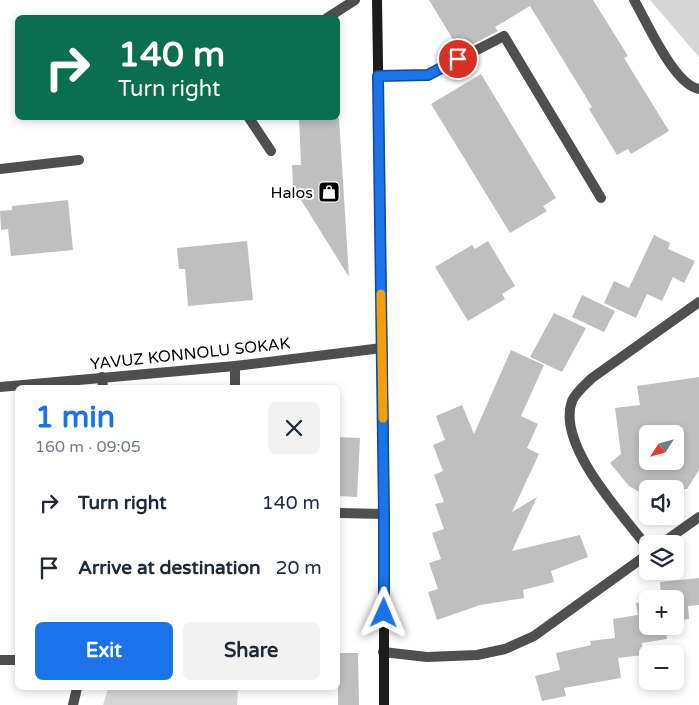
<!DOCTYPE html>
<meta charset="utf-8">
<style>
:root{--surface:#fff;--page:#f2f2f3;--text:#1f2937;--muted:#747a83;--accent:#1a73e8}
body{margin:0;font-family:"Varela Round",sans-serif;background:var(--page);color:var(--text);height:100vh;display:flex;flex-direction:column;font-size:19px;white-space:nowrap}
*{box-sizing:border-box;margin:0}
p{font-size:16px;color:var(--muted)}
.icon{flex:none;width:28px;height:28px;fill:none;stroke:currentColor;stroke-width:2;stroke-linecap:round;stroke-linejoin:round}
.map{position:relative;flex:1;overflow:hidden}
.sheet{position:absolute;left:15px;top:385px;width:325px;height:305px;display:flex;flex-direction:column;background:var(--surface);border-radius:8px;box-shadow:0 2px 8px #0003}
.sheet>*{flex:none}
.hud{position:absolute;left:15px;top:15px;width:325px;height:105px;border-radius:8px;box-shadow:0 2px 8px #0003;background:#0b6e4f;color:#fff;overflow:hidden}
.needle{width:32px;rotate:234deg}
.buttons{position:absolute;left:639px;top:425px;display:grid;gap:10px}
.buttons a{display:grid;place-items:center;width:45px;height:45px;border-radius:8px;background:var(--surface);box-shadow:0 2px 8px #0003;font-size:25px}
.pin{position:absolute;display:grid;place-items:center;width:42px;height:42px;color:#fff;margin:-21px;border:2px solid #fff;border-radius:50%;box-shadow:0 1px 5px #0007}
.me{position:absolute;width:55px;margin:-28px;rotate:1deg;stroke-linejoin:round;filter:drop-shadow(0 0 4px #0008)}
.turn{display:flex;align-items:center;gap:18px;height:105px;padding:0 20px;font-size:22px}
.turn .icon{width:65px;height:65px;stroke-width:2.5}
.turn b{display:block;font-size:35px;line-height:42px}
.round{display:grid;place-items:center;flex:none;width:52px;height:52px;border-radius:8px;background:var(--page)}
.head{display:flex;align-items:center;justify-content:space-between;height:85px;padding:0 20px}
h1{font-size:30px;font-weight:700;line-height:38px;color:var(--accent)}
.button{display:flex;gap:10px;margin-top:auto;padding:10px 20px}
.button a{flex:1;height:58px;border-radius:8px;background:var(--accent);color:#fff;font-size:20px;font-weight:700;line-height:58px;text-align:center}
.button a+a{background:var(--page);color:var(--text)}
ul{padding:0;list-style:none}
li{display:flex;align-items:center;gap:15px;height:65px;padding:0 20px}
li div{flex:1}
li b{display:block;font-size:19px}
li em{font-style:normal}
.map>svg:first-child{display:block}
.green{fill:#d6d6d6}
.building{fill:#bfbfbf;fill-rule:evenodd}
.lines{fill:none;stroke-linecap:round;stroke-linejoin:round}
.service{stroke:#4f4f4f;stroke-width:10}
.minor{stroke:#4f4f4f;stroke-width:10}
.tertiary{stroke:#4f4f4f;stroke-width:10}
.secondary{stroke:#1c1c1c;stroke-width:10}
.route-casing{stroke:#114b97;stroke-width:12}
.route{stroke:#1a73e8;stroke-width:9}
.slow{stroke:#f59e0b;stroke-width:9}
.labels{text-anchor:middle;stroke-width:4;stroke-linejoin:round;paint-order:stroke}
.poi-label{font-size:16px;fill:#000;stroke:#fff;text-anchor:end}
.street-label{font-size:16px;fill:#000;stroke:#fff}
</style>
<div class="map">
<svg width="699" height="705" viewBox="0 0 699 705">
<rect width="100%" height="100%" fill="#fff"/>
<g class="green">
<polygon points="650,0 699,0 699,57"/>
<polygon points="108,688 238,688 237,705 103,705"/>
</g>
<g class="building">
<polygon points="429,0 593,0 628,56 624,58 669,131 631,154 628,149 617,155 589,109 592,107 530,6 495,27 498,31 460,51"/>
<polygon points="481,74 556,198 543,206 547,211 510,233 431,104"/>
<polygon points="299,118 339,118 349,277 293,187 292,165 301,165"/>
<polygon points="68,200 73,250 11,256 8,229 1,230 0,211 12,210 12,206"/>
<polygon points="654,235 670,243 668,249 695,261 684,283 673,277 662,301 647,294 636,318 604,303 614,281 629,288"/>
<polygon points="247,241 253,300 188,306 185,269 179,269 177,248"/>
<polygon points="488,241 515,286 502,294 505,299 468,321 435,267 472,245 475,249"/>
<polygon points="582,295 615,311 604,332 572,317"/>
<polygon points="554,313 586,328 562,372 530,357"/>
<polygon points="511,350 544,365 521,416 538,424 527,448 539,454 512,512 537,497 512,551 580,535 588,557 551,571 554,582 523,590 524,598 480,605 437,620 428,592 438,589 429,563 441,559 432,533 444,529 435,504 444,502 434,475 443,471 433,445 445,440 436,416 462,405 474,434"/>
<path d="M699 377V470L687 489H648V497L629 486 610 463 621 454 615 408 640 405 637 386ZM648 434H675V461H648Z"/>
<polygon points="338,437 360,438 357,497 338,496"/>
<polygon points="699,578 699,605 688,606 689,619 675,621 675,599 661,599 660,582"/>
<polygon points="648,602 648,626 665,626 667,639 642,643 643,655 618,658 621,678 564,688 566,696 542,701 535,676 560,670 562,678 556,653 591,645 590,641 615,638 613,619 638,615 636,603"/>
<polygon points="338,653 358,653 359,705 338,705"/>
</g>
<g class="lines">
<g class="service">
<polyline points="327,18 355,0"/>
<polyline points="378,76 428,75 504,36 601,198"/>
<polyline points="249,118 271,151"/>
<polyline points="235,366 235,388"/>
<polyline points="338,513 384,514"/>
</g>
<g class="minor">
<path d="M634 0C647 22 674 85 699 89"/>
<polyline points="0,169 79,160"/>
<polyline points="102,377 103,388"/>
<polyline points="661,544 699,517"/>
<path d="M648 548C623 515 556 445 572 401 576 392 585 385 592 378L699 302"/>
<polyline points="383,652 427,657 477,655 505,649 534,636 648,554"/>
<polyline points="0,660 18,660"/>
<polyline points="73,705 77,688"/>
</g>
<polyline class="tertiary" points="0,387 235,366 382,348"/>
<polyline class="secondary" points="377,0 384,458 384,705"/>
</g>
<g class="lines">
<g class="route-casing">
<polyline id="route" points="384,613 384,514 378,76 428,75 458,59"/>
</g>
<use href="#route" class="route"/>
<polyline class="slow" points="381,294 383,418"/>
</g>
<defs>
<g id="shop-square" transform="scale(1.125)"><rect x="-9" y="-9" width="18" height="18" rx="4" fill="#000" stroke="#fff"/><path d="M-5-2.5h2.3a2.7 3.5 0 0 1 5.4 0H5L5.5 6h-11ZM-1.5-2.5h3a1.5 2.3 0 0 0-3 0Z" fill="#fff"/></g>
</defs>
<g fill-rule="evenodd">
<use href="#shop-square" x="329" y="192"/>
</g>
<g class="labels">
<g class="poi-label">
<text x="313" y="198">Halos</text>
</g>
<g class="street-label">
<text transform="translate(190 353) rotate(-6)" y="6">YAVUZ KONNOLU SOKAK</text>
</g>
</g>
</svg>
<div class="buttons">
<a><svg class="needle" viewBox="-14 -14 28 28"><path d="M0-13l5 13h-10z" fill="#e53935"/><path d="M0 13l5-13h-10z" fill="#747a83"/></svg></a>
<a><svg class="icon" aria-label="sound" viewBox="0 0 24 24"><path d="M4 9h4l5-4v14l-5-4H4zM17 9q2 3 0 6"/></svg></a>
<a><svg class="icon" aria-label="layers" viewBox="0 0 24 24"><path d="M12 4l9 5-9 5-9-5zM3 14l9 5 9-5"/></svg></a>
<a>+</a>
<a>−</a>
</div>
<div class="pin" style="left:458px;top:59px;background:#d93025"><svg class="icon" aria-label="arrive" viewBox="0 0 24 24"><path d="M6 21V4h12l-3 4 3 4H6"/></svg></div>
<svg class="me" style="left:384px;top:613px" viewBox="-20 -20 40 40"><path d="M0-17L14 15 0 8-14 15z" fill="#1a73e8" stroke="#fff" stroke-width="4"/></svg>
<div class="hud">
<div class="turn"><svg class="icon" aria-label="right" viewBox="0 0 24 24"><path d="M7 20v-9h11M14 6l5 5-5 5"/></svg><div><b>140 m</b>Turn right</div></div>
</div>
<section class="sheet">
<div class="head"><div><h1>1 min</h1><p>160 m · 09:05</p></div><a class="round"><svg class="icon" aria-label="close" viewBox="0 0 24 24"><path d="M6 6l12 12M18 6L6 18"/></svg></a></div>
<ul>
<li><svg class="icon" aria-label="right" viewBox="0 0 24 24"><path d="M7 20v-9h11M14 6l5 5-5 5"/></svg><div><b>Turn right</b></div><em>140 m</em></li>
<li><svg class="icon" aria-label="arrive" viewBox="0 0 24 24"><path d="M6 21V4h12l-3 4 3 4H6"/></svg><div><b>Arrive at destination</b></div><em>20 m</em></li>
</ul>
<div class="button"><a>Exit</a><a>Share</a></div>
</section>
</div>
